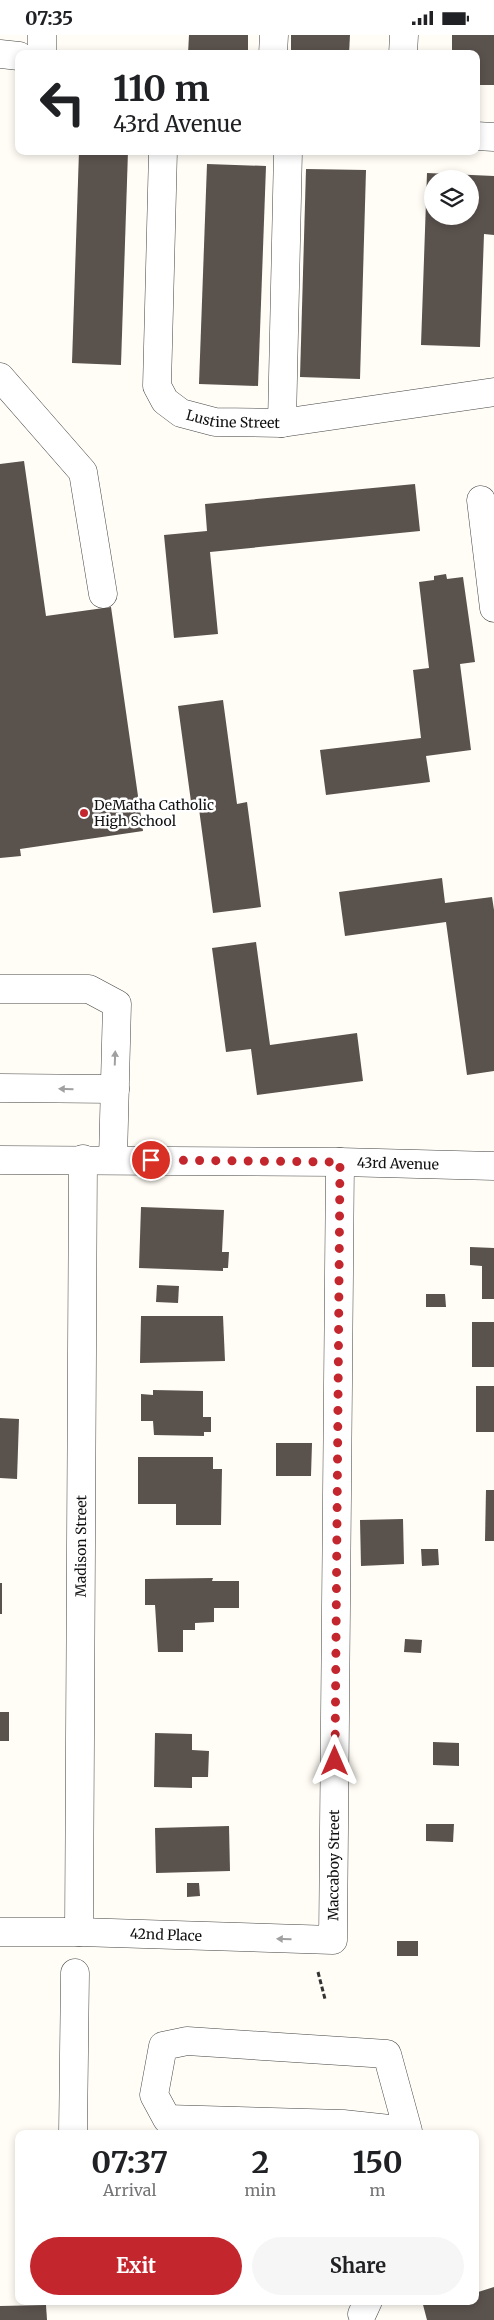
<!DOCTYPE html>
<style>
:root{--surface:#fff;--page:#f6f6f6;--text:#202124;--muted:#757577;--accent:#c4262e}
body{margin:0;font-family:Merriweather,serif;background:var(--page);color:var(--text);height:100vh;display:flex;flex-direction:column;font-size:19px;white-space:nowrap}
*{box-sizing:border-box;margin:0}
p{font-size:16px;color:var(--muted)}
.icon{flex:none;width:28px;height:28px;fill:none;stroke:currentColor;stroke-width:2;stroke-linecap:round;stroke-linejoin:round}
.map{position:relative;flex:1;overflow:hidden}
.drawer{position:absolute;left:15px;top:2095px;width:464px;height:175px;display:flex;flex-direction:column;background:var(--surface);border-radius:10px;box-shadow:0 2px 8px #0003}
.drawer>*{flex:none}
.guide{position:absolute;left:15px;top:15px;width:465px;height:105px;border-radius:10px;box-shadow:0 2px 8px #0003;background:#fff;color:var(--text);overflow:hidden}
.fabs{position:absolute;left:424px;top:135px;display:grid;gap:10px}
.fabs a{display:grid;place-items:center;width:55px;height:55px;border-radius:50%;background:var(--surface);box-shadow:0 2px 8px #0003;font-size:25px}
.pin{position:absolute;display:grid;place-items:center;width:42px;height:42px;color:#fff;margin:-21px;border:2px solid #fff;border-radius:50%;box-shadow:0 1px 5px #0007}
.me{position:absolute;width:55px;margin:-28px;rotate:0deg;stroke-linejoin:round;filter:drop-shadow(0 0 4px #0008)}
.turn{display:flex;align-items:center;gap:18px;height:105px;padding:0 15px;font-size:22px}
.turn .icon{width:65px;height:65px;stroke-width:2.5}
.turn b{display:block;font-size:35px;line-height:42px}
.eta{display:flex;justify-content:space-evenly;align-items:center;height:85px;text-align:center}
.eta b{font-size:30px;font-weight:700;line-height:35px}
.cta{display:flex;gap:10px;margin-top:auto;padding:10px 15px}
.cta a{flex:1;height:58px;border-radius:30px;background:var(--accent);color:#fff;font-size:20px;font-weight:700;line-height:58px;text-align:center}
.cta a+a{background:var(--page);color:var(--text)}
.status{display:flex;justify-content:space-between;align-items:center;height:35px;padding:0 25px;background:var(--surface);direction:ltr}
.status svg{height:14px;fill:currentColor}
.map>svg:first-child{display:block}
.building{fill:#5a524d;fill-rule:evenodd}
.lines{fill:none;stroke-linecap:round;stroke-linejoin:round}
.minor-casing{stroke:#444;stroke-width:29}
.path{stroke:#333;stroke-width:3;stroke-dasharray:5 2.5;stroke-linecap:butt}
.minor{stroke:#fff;stroke-width:28}
.oneway{fill:#a0a0a0}
.route{stroke:#c4262e;stroke-width:9;stroke-dasharray:0 16.2}
.poi-dot{fill:#c4262e;stroke:#fff;stroke-width:2}
.labels{text-anchor:middle;stroke-width:5;stroke-linejoin:round;paint-order:stroke}
.street-label{font-size:14px;fill:#111;stroke:#fff}
.poi-label{font-size:14px;fill:#111;stroke:#fff;text-anchor:start}
</style>
<div class="status"><b>07:35</b><svg viewBox="0 0 49 12"><path d="M0 12V9h3v3zM5 12V6h3v6zM10 12V3h3v9zM15 12V0h3v12zM26 1h20v11H26zM47 4h2v5h-2z"/></svg></div>
<div class="map">
<svg width="494" height="2285" viewBox="0 0 494 2285">
<rect width="100%" height="100%" fill="#fffdf5"/>
<g class="building">
<polygon points="189,0 248,0 248,19 188,19"/>
<polygon points="291,0 350,0 349,19 291,19"/>
<polygon points="452,0 494,0 494,50 476,50 476,19 452,19"/>
<polygon points="79,116 128,116 121,330 72,328"/>
<polygon points="207,129 266,131 258,351 199,349"/>
<polygon points="306,134 366,135 360,344 300,342"/>
<path d="M427 138 494 141V200L484 199 480 312 421 310ZM432 144H470V181H432Z"/>
<polygon points="24,426 46,581 111,572 143,796 20,814 21,821 0,823 0,429"/>
<polygon points="415,449 420,496 210,517 218,599 174,603 164,500 207,496 205,469"/>
<polygon points="446,539 447,544 463,542 475,627 460,629 471,715 426,721 430,747 326,760 320,715 421,703 413,635 429,633 419,547 434,545 434,541"/>
<polygon points="223,665 237,769 247,767 261,872 213,878 199,774 192,774 178,671"/>
<polygon points="442,843 445,868 492,862 494,875 494,1036 467,1040 446,887 345,901 339,857"/>
<polygon points="256,907 270,1010 357,998 363,1046 257,1060 251,1014 226,1017 212,913"/>
<polygon points="141,1172 224,1175 222,1217 229,1217 228,1233 223,1233 223,1236 139,1233"/>
<polygon points="470,1212 494,1213 494,1264 482,1264 482,1231 470,1230"/>
<polygon points="157,1250 179,1251 178,1268 156,1267"/>
<polygon points="426,1259 445,1259 446,1272 426,1272"/>
<polygon points="141,1281 223,1281 225,1326 140,1328"/>
<rect x="472" y="1287" width="22" height="45"/>
<rect x="476" y="1351" width="18" height="46"/>
<polygon points="153,1355 203,1356 203,1382 211,1382 211,1397 204,1397 204,1401 154,1400 153,1386 141,1386 141,1359 153,1360"/>
<polygon points="0,1383 19,1384 17,1444 0,1443"/>
<polygon points="276,1408 312,1408 311,1441 276,1441"/>
<polygon points="138,1422 213,1422 213,1434 222,1434 221,1490 176,1490 176,1469 138,1469"/>
<polygon points="486,1455 494,1455 494,1506 485,1506"/>
<polygon points="403,1484 404,1529 361,1531 360,1485"/>
<polygon points="421,1514 438,1514 439,1530 422,1531"/>
<polygon points="213,1543 212,1546 239,1546 239,1573 214,1573 214,1587 195,1588 195,1595 183,1595 183,1617 158,1617 155,1570 145,1570 145,1544"/>
<rect x="0" y="1548" width="2" height="31"/>
<polygon points="405,1604 422,1605 421,1618 404,1617"/>
<rect x="0" y="1677" width="9" height="29"/>
<polygon points="155,1698 192,1699 192,1715 209,1716 208,1742 192,1742 192,1753 154,1752"/>
<polygon points="433,1707 459,1708 459,1731 433,1730"/>
<polygon points="426,1789 454,1789 453,1807 426,1806"/>
<polygon points="229,1791 230,1836 156,1838 155,1793"/>
<polygon points="187,1848 199,1848 200,1861 187,1862"/>
<rect x="397" y="1906" width="21" height="15"/>
<polygon points="494,2252 494,2285 427,2285 422,2266 475,2266 475,2258"/>
<polygon points="46,2270 47,2285 0,2285 0,2271"/>
</g>
<g class="lines">
<g class="minor-casing">
<g id="minor">
<polyline points="0,19 19,21"/>
<polyline points="42,19 42,0"/>
<polyline points="273,19 274,0"/>
<polyline points="403,19 404,0"/>
<polyline points="476,101 494,102"/>
<path id="s1" d="M163 116 157 351 165 366 181 378 215 387 282 388 494 357"/>
<polyline points="0,342 83,437 103,559"/>
<polyline points="282,388 288,116"/>
<polyline points="481,465 494,573"/>
<polyline points="0,954 89,954 117,969 113,1124"/>
<polyline points="0,1053 115,1054"/>
<path id="s2" d="M0 1125 340 1127 494 1131"/>
<path id="s3" d="M0 1897H79L333 1905 340 1127"/>
<path id="s4" d="M79 1897 83 1124"/>
<polyline points="408,2096 343,2089 167,2084 154,2060 163,2011 187,2006 387,2019 408,2096 408,2099"/>
<polyline points="73,2099 75,1938"/>
<polyline points="362,2279 368,2266"/>
</g>
</g>
<polyline class="path" points="318,1937 325,1964"/>
<use href="#minor" class="minor"/>
</g>
<defs><path id="oneway-solid" d="M-6-.8H1V-3.2L6.5 0L1 3.2V.8H-6Z" transform="scale(1.25)"/></defs>
<g class="oneway">
<use href="#oneway-solid" transform="translate(115 1023) rotate(-88)"/>
<use href="#oneway-solid" transform="translate(66 1054) rotate(-179)"/>
<use href="#oneway-solid" transform="translate(284 1904) rotate(-178)"/>
</g>
<g class="lines">
<polyline class="route" points="151,1125 340,1127 335,1726"/>
</g>
<circle class="poi-dot" cx="84" cy="778" r="5"/>
<g class="labels">
<g class="street-label">
<text dy="5" stroke="none"><textPath href="#s1" startOffset="325">Lustine Street</textPath></text>
<text dy="5" stroke="none"><textPath href="#s2" startOffset="398">43rd Avenue</textPath></text>
<text dy="5" stroke="none"><textPath href="#s4" startOffset="386">Madison Street</textPath></text>
<text dy="5" stroke="none"><textPath href="#s3" startOffset="408">Maccaboy Street</textPath></text>
<text dy="5" stroke="none"><textPath href="#s3" startOffset="166">42nd Place</textPath></text>
</g>
<g class="poi-label">
<text x="94" y="775">DeMatha Catholic<tspan x="94" dy="16">High School</tspan></text>
</g>
</g>
</svg>
<div class="fabs">
<a><svg class="icon" aria-label="layers" viewBox="0 0 24 24"><path d="M12 4l9 5-9 5-9-5zM3 14l9 5 9-5"/></svg></a>
</div>
<div class="pin" style="left:151px;top:1125px;background:#d93025"><svg class="icon" aria-label="arrive" viewBox="0 0 24 24"><path d="M6 21V4h12l-3 4 3 4H6"/></svg></div>
<svg class="me" style="left:335px;top:1726px" viewBox="-20 -20 40 40"><path d="M0-17L14 15 0 8-14 15z" fill="#c4262e" stroke="#fff" stroke-width="4"/></svg>
<div class="guide">
<div class="turn"><svg class="icon" aria-label="left" viewBox="0 0 24 24"><path d="M17 20v-9H6M10 6l-5 5 5 5"/></svg><div><b>110 m</b>43rd Avenue</div></div>
</div>
<section class="drawer">
<div class="eta">
<div><b>07:37</b><p>Arrival</p></div>
<div><b>2</b><p>min</p></div>
<div><b>150</b><p>m</p></div>
</div>
<div class="cta"><a>Exit</a><a>Share</a></div>
</section>
</div>
